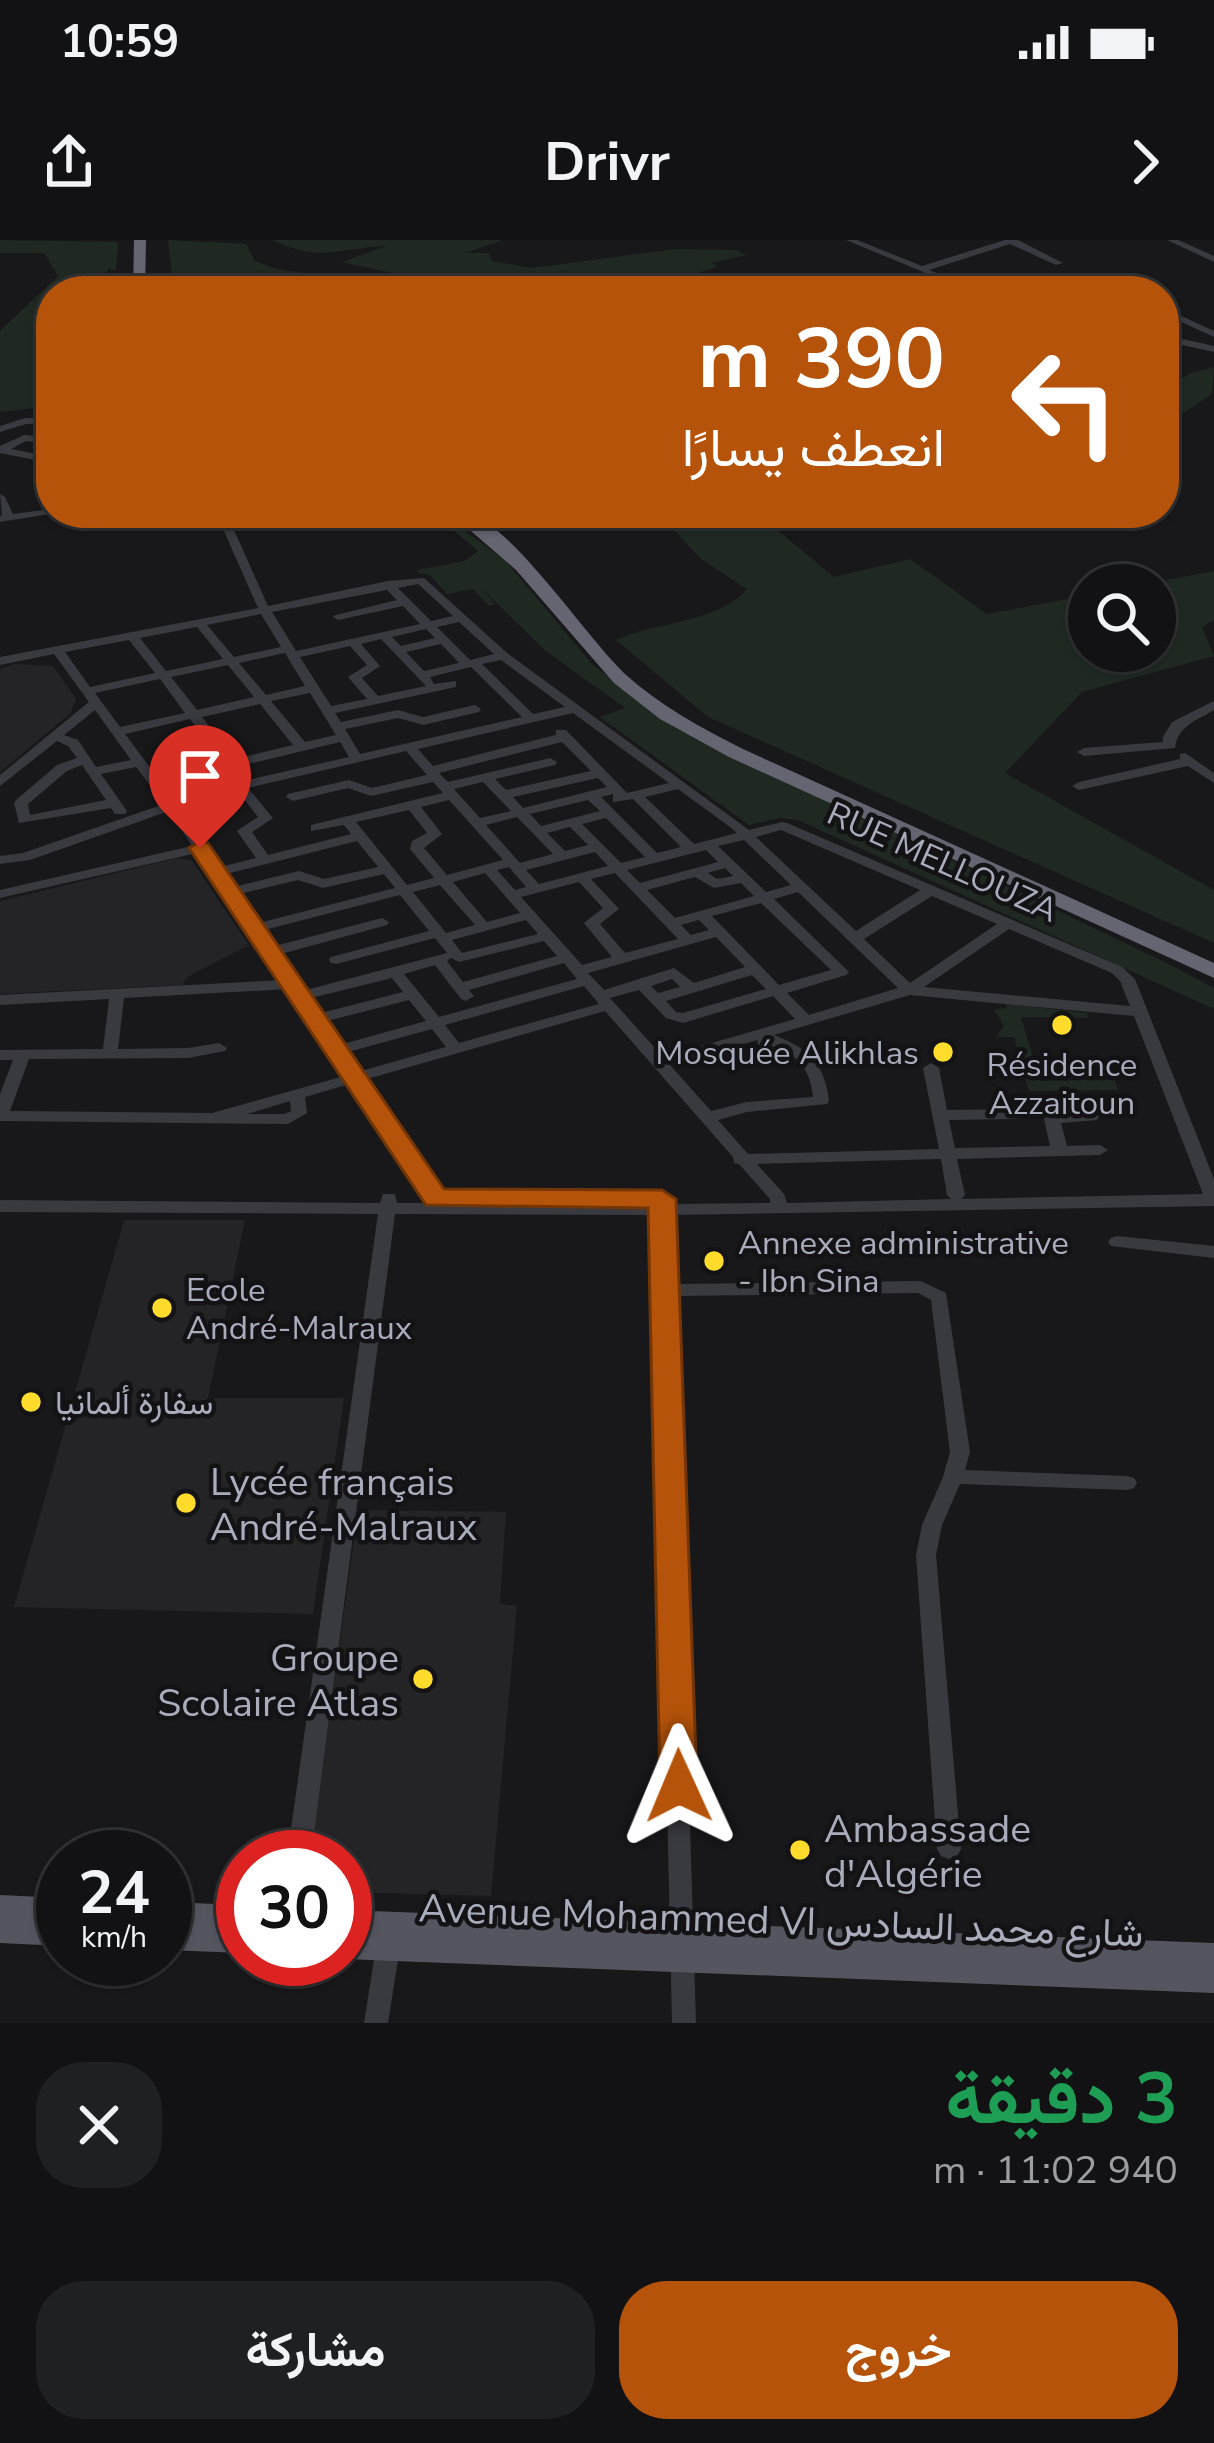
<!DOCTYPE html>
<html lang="ar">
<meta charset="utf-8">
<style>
:root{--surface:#121214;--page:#1f2022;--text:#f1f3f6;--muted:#9c9ea0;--line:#313234;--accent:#b45309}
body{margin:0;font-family:"Nunito Sans",Vazirmatn,sans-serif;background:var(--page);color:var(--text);direction:rtl;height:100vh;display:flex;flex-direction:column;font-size:45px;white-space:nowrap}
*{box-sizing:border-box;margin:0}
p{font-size:39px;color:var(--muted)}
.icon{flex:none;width:66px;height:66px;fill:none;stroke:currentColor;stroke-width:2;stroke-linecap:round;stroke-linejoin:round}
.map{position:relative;height:1783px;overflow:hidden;direction:ltr}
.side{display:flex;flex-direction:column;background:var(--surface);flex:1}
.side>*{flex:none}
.hud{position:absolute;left:36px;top:36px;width:1143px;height:252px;border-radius:48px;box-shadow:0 3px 9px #0004,0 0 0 3px var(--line);direction:rtl;background:#b45309;color:#fff;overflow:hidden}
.fabs{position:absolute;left:1068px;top:324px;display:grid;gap:24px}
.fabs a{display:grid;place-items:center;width:108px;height:108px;border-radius:50%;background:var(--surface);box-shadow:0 3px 9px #0004,0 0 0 3px var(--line);font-size:60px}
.speed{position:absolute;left:36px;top:1590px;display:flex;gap:24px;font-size:60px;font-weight:700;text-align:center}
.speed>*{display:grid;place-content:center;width:156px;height:156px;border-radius:50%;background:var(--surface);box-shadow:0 3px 9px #0004,0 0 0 3px var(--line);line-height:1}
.speed small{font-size:30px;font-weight:400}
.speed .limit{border:18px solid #d22;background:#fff;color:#111}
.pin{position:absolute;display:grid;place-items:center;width:102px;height:102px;color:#fff;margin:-123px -51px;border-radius:50% 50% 50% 0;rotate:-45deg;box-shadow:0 0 12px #0007}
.pin .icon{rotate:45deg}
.me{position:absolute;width:132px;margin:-66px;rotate:359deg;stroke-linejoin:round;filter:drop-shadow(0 0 9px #0008)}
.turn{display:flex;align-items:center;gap:42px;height:252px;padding:0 36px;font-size:54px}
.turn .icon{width:156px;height:156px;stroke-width:2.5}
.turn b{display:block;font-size:84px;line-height:102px}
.round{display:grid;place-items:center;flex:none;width:126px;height:126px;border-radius:48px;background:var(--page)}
.head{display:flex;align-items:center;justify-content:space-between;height:204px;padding:0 36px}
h1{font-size:72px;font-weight:700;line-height:90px;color:#1e9e55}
.cta{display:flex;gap:24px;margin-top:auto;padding:24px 36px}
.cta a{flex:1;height:138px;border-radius:48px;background:var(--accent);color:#fff;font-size:48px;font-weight:700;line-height:138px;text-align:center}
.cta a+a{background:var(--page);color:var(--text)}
.status{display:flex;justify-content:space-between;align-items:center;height:84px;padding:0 60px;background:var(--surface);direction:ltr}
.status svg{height:33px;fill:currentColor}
header{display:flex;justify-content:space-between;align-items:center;height:156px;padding:0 36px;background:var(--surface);font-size:54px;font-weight:700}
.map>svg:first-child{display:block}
.built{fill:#242427}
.green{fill:#1f2922}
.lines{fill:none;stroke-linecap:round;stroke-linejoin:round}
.minor{fill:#393940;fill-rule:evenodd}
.major{fill:#54555f;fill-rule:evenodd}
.highway{fill:#646571;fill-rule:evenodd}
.route{fill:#b45309;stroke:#753606;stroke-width:3}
.poi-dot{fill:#ffdb2b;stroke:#131315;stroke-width:4.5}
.labels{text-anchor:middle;stroke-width:9;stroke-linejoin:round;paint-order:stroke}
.street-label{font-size:33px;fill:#a9acbb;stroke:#131315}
.poi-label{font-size:33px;fill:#a9acbb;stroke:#131315;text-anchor:start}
.near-poi-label{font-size:39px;fill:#a9acbb;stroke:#131315;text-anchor:start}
.near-street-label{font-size:39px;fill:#a9acbb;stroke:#131315}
</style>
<div class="status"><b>10:59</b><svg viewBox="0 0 49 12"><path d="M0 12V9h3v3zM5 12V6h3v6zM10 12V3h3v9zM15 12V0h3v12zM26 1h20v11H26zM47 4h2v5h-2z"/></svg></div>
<header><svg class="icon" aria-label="forward" viewBox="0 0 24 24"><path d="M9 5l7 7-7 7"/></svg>Drivr<svg class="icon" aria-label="share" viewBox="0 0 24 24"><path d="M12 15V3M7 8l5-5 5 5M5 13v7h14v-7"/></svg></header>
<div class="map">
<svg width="1214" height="1783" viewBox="0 0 1214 1783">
<rect width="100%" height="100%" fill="#18181a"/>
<g class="built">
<polygon points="15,424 53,426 76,459 70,474 0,532 0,429"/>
<polygon points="178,618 192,621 249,705 187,737 182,745 0,754 0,661"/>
<polygon points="124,980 245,980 208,1158 344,1158 313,1374 14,1367"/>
<polygon points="358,1270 506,1272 500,1364 517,1366 491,1656 345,1652 345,1617 311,1613"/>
</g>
<g class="green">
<polygon points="0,0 118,2 116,30 110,31 110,27 93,51 51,51 51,163 44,167 0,172 0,91 58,36 44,13 0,13"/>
<polygon points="168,0 246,4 255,21 277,29 392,46 399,51 161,51 172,34"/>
<path d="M272 0H503L465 13H489L492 21 531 28 676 9 736 10 746 15 712 23 717 27 639 51H429L423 40 342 22 386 6C338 8 320 23 272 0Z"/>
<polygon points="1214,127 1212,154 1185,172 1164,174 1164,148 1191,133"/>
<polygon points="432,273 441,273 506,321 592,424 675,488 1167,723 1214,748 1214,769 798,580 780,578 749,585 600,477 625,468 546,411 481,348 495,364 489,366 473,349 447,354 430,335 419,333 417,330 465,321 478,311"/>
<path d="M677 273H757L834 337 910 319 987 374 1089 355V411H1155V345H1140L1214 331V380L1202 387 1214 416 1082 452 1005 533 1214 650V703L708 477 616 400C656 381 716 384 747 349L700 318 675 291 681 275Z"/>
<polygon points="1006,764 1087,773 1088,778 1021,777 1040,841 1115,839 1118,850 1029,851 1014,797 996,797 1004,786 994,770 1006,768"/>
</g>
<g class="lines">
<g class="minor">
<polygon points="846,0 857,0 922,26 1005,0 1018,0 1063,23 1056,25 1010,4 929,30 981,51 969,51"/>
<polygon points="1167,0 1178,0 1214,16 1214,22"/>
<polygon points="1164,68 1214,91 1214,97 1164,74"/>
<polygon points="1164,95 1214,106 1214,112 1164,101"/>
<polygon points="25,178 51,178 51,184 26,184 0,192 0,186"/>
<polygon points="24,195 51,198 51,204 26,201 11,209 51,217 51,223 0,213 0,206"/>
<polygon points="0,254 5,257 13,274 51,269 51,273 56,273 0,282 0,276 2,275"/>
<path d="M216 273H226L231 284 287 273H309L234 290 268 366 388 341 424 338 507 413 749 590 782 582 787 583 1122 727 1135 739 1214 939V966L671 975 673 1044 921 1041 946 1053 970 1212 965 1230 1127 1236 1134 1238 1137 1243 1134 1248 1127 1250 960 1244 942 1285 936 1315 961 1609 957 1616 949 1619 941 1616 937 1609 916 1315 922 1285 943 1237 950 1212 931 1060 918 1053 674 1056 696 1783H672L654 975 395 974 311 1617H287L378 974 0 972V960L380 963 383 954H395L397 963H425L422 943 353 843 305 857 307 873 288 884 0 881V854L13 820H0V810L103 809 109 759 0 765V755L283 740 197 613 0 658V650L192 606 169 571 30 620 0 624V616L23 613 164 564 136 527 101 534 127 571 125 574H115L111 568 19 583 14 563 16 560 57 525 77 518 68 506 57 501 0 546V535L89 462 54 414 0 425V417L258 368ZM418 344 453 376 431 381 398 348ZM387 350 397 360 332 376 338 380 403 366 420 384 296 411 272 372ZM261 374 281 407 234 417 207 385ZM459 382 494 414 470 420 437 387ZM197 387 223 419 166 431 140 398ZM426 389 435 398 401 406 392 397ZM381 399 426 446 378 456 362 438 380 426 361 404ZM129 400 155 433 90 447 65 412ZM441 404 459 423 424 431 406 412ZM350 406 367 425 348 437 367 459 331 466 300 417ZM285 413 305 446 266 455 239 423ZM501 420 565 467 533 474 482 424ZM228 425 254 457 197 470 171 437ZM471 427 522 477 360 514 345 489 398 478 423 485 479 472 481 469 475 465 423 477 398 470 341 482 335 473 456 447V441L434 444 430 437ZM160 439 185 473 120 487 95 453ZM310 453 336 495 305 502 271 461ZM260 464 293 505 235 519 202 477ZM95 470 131 520 96 527 78 500 64 495ZM573 473 669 543 627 553 566 490H556V495L433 526 418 509ZM190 479 223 522 157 537 125 494ZM340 502 349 517 172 557 163 544 228 528 239 530 240 526ZM562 502 591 531 506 550 495 539 555 525 557 522 550 518 448 542 439 533ZM406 511 427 535 372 548 349 540 288 554 286 557 293 561 348 548 371 556 433 542 443 553 311 585V591L344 585 351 594 268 615 252 592 273 578 248 548ZM82 525 106 560 30 575 28 564 67 531ZM598 538 607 547 523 568 513 557ZM483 542 511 571 480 578 454 549ZM678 549 730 587 737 593 694 604 645 557ZM237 550 258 577 237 591 256 618 221 627 177 564ZM613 554V562L633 559 681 607 657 613 601 557ZM449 560 503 620 447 635 424 608 442 594 421 567ZM588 560 600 571 541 586 530 574ZM409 570 427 593 412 601 410 609 434 638 407 645 356 582ZM517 577 553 614 520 623 486 585ZM606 578 645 617 621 623 582 584ZM570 587 588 605 565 611 547 593ZM781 590 920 650 856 691 756 597ZM744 600 791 645 766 652 718 606ZM357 601 378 627 324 639 299 631 234 647 226 634ZM706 610 718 622 640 643 627 630ZM595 612 608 626 539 644 526 630ZM509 627 526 647 515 650 497 630ZM725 628 733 636 717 639 708 633ZM485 633 520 673 487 682 453 642ZM615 633 678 699 625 713 600 684 619 669 591 639ZM384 634 395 648 259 683 239 654 298 640 323 648ZM695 637 714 648 741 643 754 656 675 678 647 650ZM579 642 603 668 584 683 612 717 582 725 521 657ZM440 645 475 685 446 693 413 652ZM798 652 898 748 809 775 787 753 846 735 849 732 774 659ZM400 655 429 691 331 717 329 720 331 723 336 724 435 698 447 713 306 750 281 714 387 685 389 682 382 678 275 706 264 690ZM932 656 997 684 910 743 864 699ZM761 663 831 730 779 745 712 676ZM526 680 538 694 462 713 452 700ZM699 680 709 690 691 695 681 685ZM1009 689 1112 733 1120 741 1130 766 924 747ZM716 697 745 727 694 743 674 728 604 750 588 733ZM544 701 557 716 463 742 447 721 451 718 459 722ZM564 723 577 739 439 777 404 734 435 725 461 759 466 761 474 756 469 750ZM752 735 766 749 683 773 676 772 666 761ZM392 738 403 752 321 773 311 758ZM672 739 680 747 658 753 651 746ZM584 746 599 764 459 803 445 785ZM289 749 348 835 212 873 10 871 29 819 188 818 225 811 227 808 219 803 188 808 118 809 124 758ZM639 750 666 778 683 783 773 756 795 779 663 817 610 758ZM910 755 1134 776 1203 954 961 959 965 955 957 919 1100 915 1108 910 1100 905 1067 906 1061 883 1097 880 1099 876 1091 871 1046 875 1044 879 1050 906 955 908 949 880 1017 879 1025 874 1017 869 947 870 939 828 931 823 923 828 939 909 748 914 718 880 747 872 827 864 829 861C825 824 808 808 774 795ZM409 760 426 781 343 804 327 781ZM605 771 733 917 734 923 739 924 770 959V963L671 964 668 958H656L653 964 442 963 438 943 367 839ZM432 789 446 807 361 831 348 812ZM757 800 762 817 787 821 794 817C807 828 811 840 813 857L747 862 711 871 670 825ZM290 861 291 871 285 874H247ZM941 919 947 955 951 959 787 963 784 954 757 924Z"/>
<path d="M1214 461V470C1195 481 1178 486 1175 508L1084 516 1077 512 1084 508 1163 502V497L1172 482Z"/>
<polygon points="1185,513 1214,533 1214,543 1188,526 1079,550 1072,546 1079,542 1180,519 1180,514"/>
<polygon points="1117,996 1214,1006 1214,1018 1111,1006 1108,1002 1111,998"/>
<polygon points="388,1696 396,1699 400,1707 388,1783 364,1783 376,1707 380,1699"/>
</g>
<g class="major">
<polygon points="0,1655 63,1658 63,1706 0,1703"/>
<polygon points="165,1662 243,1665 243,1713 165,1710"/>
<polygon points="345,1670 1214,1703 1214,1753 345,1719"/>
</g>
<g class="highway">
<polygon points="134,0 146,0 145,51 133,51"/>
<path d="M450 273C451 273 468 273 469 273 515 289 586 397 625 434 659 465 701 488 743 509L1214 723V738L729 517 660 479 614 443 516 330Z"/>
</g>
</g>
<polygon class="route" points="200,601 208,603 444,949 662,950 676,959 697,1546 692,1557 679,1562 666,1557 660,1546 648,968 426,965 189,608"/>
<g class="poi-dot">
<circle cx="1062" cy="785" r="12"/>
<circle cx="943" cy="812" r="12"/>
<circle cx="714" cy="1021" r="12"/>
<circle cx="162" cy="1068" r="12"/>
<circle cx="31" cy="1162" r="12"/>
<circle cx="186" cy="1263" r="12"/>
<circle cx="423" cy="1439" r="12"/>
<circle cx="800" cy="1610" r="12"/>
</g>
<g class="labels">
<g class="street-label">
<text transform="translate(943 621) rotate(24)" y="12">RUE MELLOUZA</text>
</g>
<g class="poi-label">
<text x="919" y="824" text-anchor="end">Mosquée Alikhlas</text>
<text x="1062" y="836" text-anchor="middle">Résidence<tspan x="1062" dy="38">Azzaitoun</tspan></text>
<text x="738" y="1014">Annexe administrative<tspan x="738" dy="38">- Ibn Sina</tspan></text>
<text x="186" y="1061">Ecole<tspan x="186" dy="38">André-Malraux</tspan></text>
<text x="55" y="1174">سفارة ألمانيا</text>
</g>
<g class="near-poi-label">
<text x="210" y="1255">Lycée français<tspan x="210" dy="45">André-Malraux</tspan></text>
<text x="399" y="1431" text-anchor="end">Groupe<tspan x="399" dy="45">Scolaire Atlas</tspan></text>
<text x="824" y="1602">Ambassade<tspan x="824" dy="45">d'Algérie</tspan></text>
</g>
<g class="near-street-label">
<text transform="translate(781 1680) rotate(2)" y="14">Avenue Mohammed VI شارع محمد السادس</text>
</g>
</g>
</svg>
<div class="fabs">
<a><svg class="icon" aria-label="search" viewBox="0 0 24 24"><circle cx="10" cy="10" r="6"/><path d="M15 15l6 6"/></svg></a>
</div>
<div class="speed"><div>24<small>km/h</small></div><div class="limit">30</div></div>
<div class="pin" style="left:200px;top:608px;background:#d93025"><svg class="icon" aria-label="arrive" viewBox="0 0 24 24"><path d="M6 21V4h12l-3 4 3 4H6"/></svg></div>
<svg class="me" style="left:679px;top:1546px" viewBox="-20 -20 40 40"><path d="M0-17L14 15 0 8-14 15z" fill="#b45309" stroke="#fff" stroke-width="4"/></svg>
<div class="hud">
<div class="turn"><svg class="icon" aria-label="left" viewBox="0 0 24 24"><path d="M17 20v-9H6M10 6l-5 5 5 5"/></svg><div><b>390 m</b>انعطف يسارًا</div></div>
</div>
</div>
<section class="side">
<div class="head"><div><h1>3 دقيقة</h1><p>940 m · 11:02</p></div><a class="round"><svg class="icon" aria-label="close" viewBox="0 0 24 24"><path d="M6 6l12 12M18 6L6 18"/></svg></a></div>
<div class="cta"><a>خروج</a><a>مشاركة</a></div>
</section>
